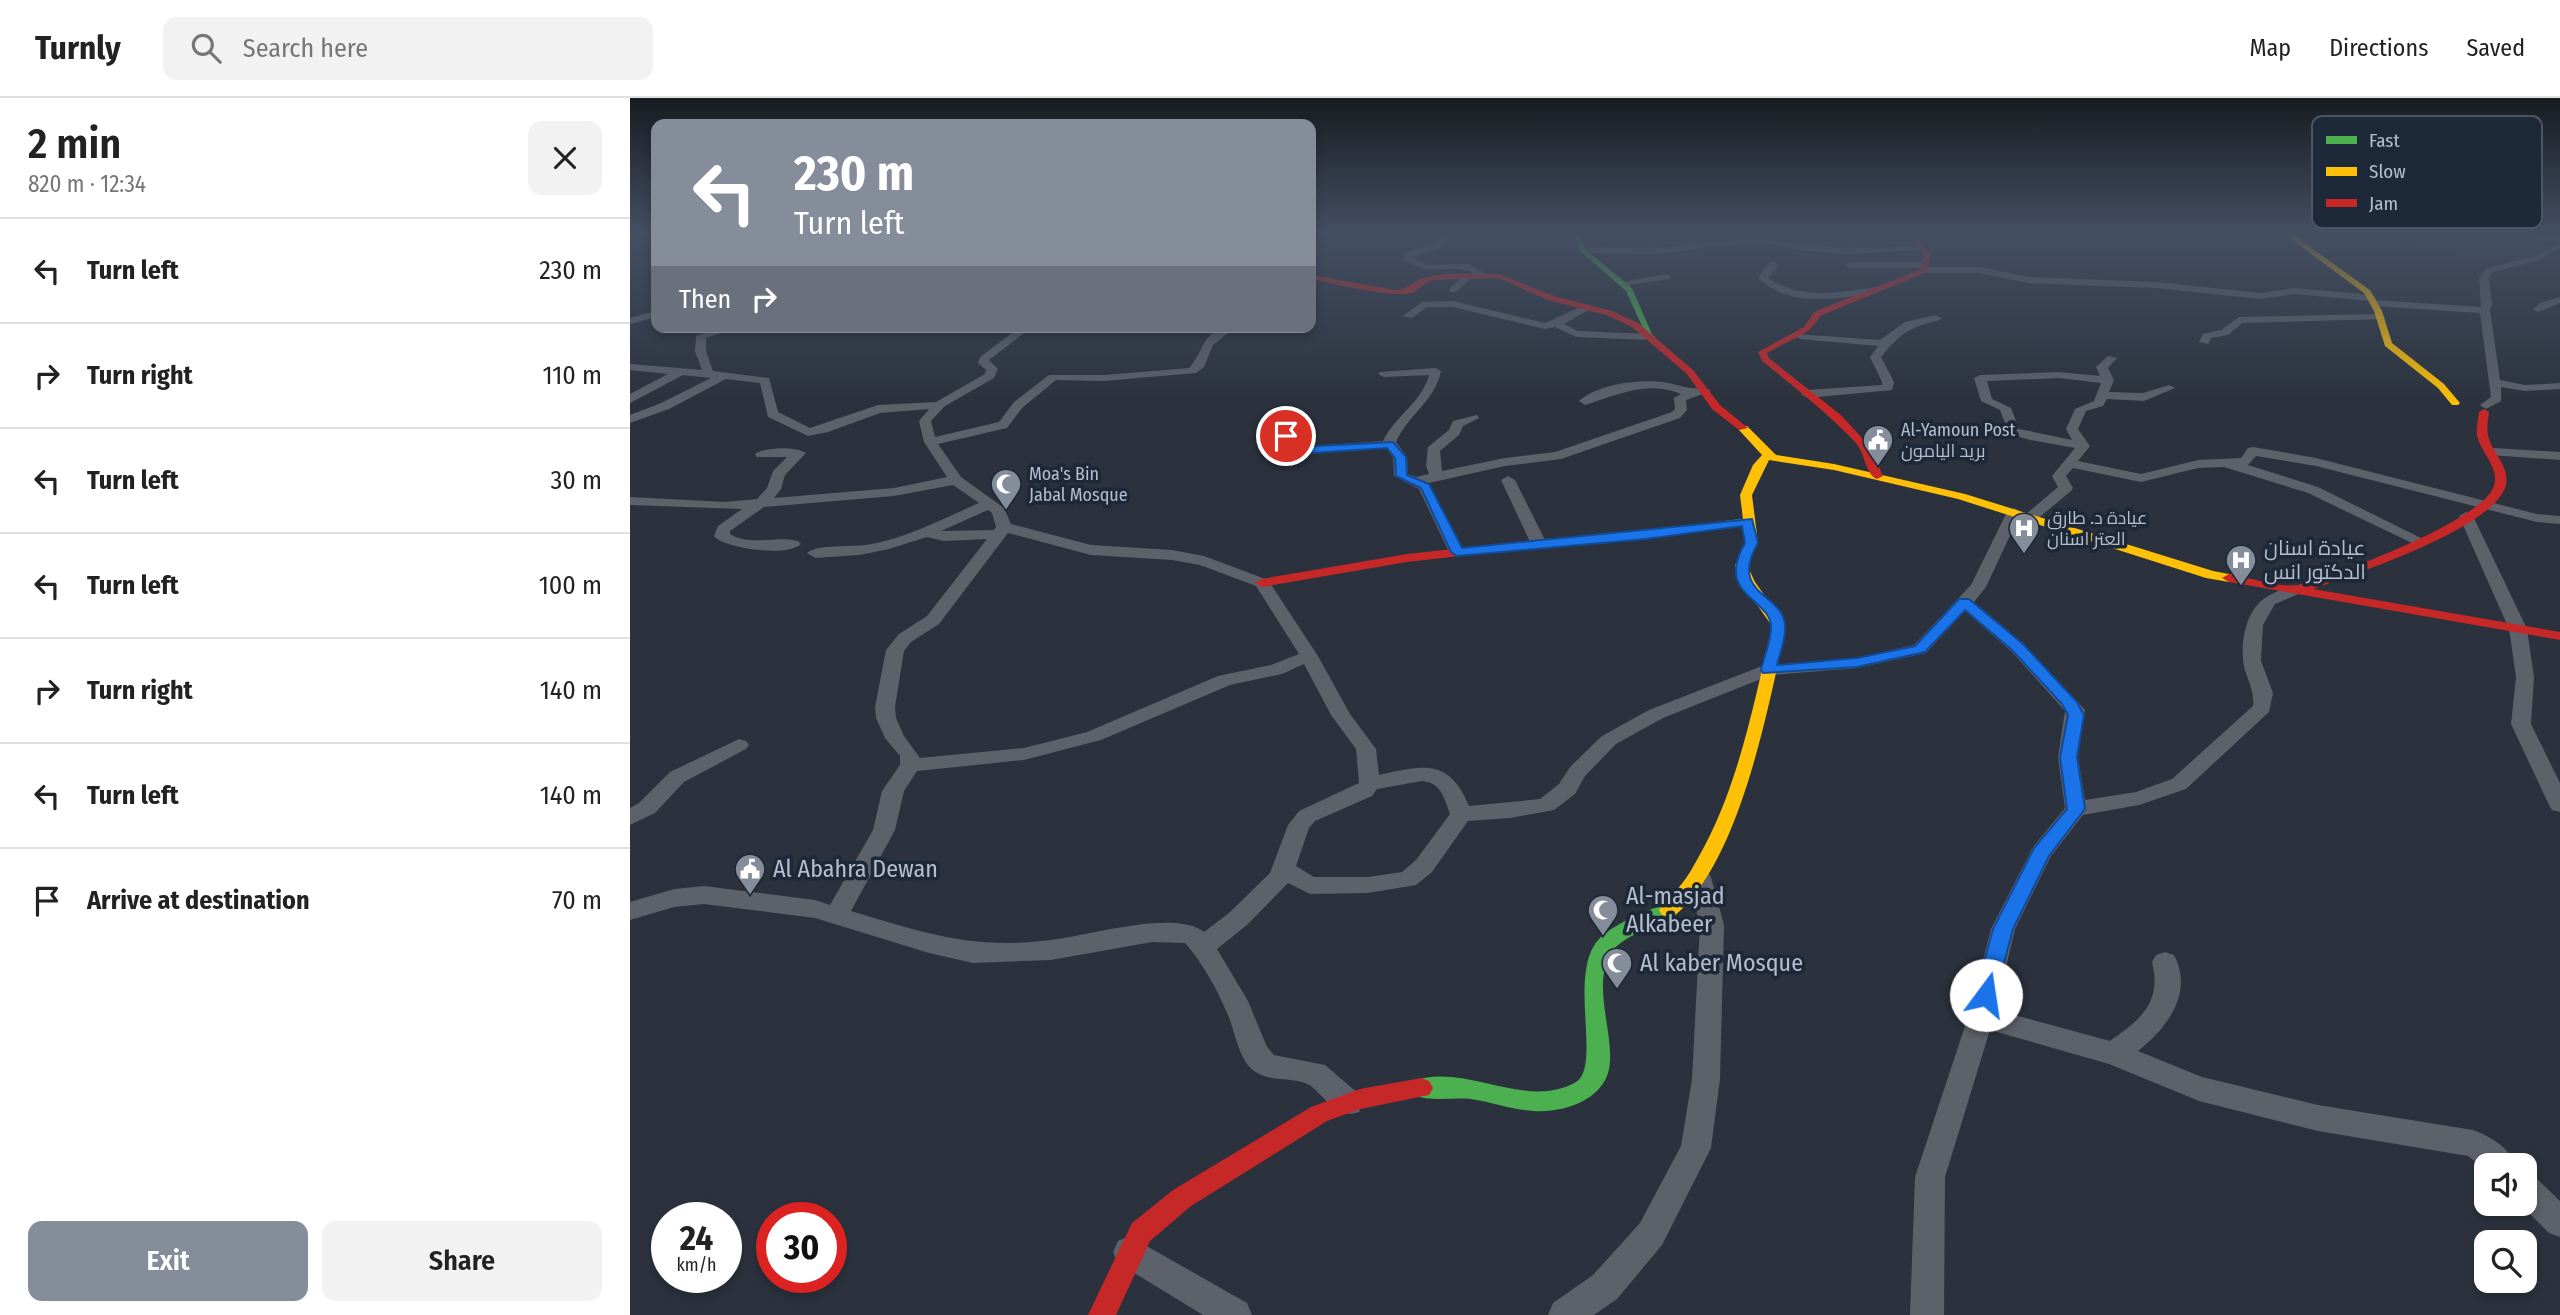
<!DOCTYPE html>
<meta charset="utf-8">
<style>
:root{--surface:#fff;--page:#f2f2f2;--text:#222;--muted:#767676;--line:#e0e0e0;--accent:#858d9b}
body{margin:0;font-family:"Fira Sans Condensed",Cairo,sans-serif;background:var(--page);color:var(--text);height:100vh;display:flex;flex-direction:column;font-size:26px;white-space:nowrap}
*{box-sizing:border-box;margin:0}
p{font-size:23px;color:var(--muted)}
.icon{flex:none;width:38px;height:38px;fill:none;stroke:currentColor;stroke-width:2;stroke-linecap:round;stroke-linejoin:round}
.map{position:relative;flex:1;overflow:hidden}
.sheet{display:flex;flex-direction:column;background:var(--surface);width:630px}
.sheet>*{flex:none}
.guide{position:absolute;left:21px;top:21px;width:665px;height:214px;border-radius:14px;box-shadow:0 4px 10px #0003;background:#858d9b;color:#fff;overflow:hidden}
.controls{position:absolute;left:1844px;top:1055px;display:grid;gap:14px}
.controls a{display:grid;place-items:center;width:63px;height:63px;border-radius:14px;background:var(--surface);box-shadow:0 4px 10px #0003;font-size:35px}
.speed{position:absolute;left:21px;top:1104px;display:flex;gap:14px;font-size:35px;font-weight:700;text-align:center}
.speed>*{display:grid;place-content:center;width:91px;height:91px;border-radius:50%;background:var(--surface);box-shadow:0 4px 10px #0003;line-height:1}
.speed small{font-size:18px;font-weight:400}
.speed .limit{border:10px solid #d22;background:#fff;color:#111}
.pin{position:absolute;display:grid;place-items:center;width:60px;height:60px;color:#fff;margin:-30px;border:4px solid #fff;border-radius:50%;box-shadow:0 2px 7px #0007}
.me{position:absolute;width:77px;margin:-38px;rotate:14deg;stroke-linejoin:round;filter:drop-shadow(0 0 5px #0008)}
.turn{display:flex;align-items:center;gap:24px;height:147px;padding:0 28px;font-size:32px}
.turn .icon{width:91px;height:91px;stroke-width:2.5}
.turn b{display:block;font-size:49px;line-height:60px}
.then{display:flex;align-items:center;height:66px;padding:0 28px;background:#0003;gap:14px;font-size:26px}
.round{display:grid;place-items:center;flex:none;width:74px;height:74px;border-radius:14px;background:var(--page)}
.headline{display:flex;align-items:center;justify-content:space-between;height:119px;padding:0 28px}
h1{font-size:42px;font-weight:600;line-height:52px}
.button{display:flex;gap:14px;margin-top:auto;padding:14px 28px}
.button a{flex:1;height:80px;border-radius:14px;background:var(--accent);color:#fff;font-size:28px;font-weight:600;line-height:80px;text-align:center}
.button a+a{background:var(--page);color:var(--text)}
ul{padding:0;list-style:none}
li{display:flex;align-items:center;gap:21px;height:105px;padding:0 28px;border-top:2px solid var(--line)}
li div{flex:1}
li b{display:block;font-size:26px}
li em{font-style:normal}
header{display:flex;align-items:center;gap:42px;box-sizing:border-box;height:98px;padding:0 35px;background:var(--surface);border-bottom:2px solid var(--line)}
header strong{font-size:33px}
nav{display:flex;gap:38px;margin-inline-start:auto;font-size:24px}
.search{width:490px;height:63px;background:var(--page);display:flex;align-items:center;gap:18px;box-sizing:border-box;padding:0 24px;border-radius:14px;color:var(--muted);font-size:26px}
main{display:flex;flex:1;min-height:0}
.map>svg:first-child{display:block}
.green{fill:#273f44}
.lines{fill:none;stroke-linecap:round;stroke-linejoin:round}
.street{fill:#5c616a;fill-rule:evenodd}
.fast{fill:#4caf50;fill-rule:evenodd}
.slow{fill:#ffc107;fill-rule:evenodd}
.jam{fill:#c62828;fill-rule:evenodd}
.route{fill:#1a73e8;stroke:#114b97;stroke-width:2}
.labels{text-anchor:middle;stroke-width:7;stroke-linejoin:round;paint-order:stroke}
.far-poi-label{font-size:18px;fill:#b6becd;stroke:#1d2838;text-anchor:start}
.poi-label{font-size:21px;fill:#b6becd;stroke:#1d2838;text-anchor:start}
.near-poi-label{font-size:24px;fill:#b6becd;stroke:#1d2838;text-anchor:start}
.key{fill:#1d2838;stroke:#4b5565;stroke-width:2}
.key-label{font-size:19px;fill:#b6becd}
</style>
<header>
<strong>Turnly</strong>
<div class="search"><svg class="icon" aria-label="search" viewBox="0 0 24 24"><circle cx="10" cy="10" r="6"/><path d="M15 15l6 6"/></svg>Search here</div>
<nav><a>Map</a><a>Directions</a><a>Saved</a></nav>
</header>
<main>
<section class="sheet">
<div class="headline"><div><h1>2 min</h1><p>820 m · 12:34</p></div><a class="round"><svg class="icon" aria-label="close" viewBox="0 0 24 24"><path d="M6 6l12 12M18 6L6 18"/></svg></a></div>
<ul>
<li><svg class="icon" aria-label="left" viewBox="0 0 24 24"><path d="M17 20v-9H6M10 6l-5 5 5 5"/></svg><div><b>Turn left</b></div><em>230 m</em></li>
<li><svg class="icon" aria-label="right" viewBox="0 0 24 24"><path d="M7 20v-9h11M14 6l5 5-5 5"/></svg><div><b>Turn right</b></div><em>110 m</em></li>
<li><svg class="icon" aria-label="left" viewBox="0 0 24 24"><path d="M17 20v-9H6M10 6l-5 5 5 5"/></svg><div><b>Turn left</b></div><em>30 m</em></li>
<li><svg class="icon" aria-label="left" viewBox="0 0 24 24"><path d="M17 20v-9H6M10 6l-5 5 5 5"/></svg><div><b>Turn left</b></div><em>100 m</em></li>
<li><svg class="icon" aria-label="right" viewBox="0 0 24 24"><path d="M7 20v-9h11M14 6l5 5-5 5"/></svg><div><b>Turn right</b></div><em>140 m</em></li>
<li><svg class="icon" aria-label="left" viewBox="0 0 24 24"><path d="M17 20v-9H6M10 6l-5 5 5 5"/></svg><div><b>Turn left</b></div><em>140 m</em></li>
<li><svg class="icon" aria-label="arrive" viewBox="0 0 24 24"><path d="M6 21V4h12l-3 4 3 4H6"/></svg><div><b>Arrive at destination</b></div><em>70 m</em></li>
</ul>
<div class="button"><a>Exit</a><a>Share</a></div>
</section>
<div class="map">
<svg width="1930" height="1217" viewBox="0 0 1930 1217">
<rect width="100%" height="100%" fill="#2b323d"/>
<polygon class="green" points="1739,148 1914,151 1889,162 1862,159 1747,153"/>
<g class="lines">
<g class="street">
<polygon points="684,136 695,136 681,143 681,138"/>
<path d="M815 136H824L811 149 783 160 798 167 838 166 856 176V180C847 180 843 173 835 172 811 167 797 179 774 161L777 154 805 145Z"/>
<polygon points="1862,136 1930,140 1930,144 1866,138"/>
<polygon points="1115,141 1217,150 1291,148 1295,150 1291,152 1217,156 1165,152 1142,146 1115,145 1027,156 952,155 948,152 952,149 1027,150"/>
<polygon points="1930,145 1930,150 1907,163 1863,174 1859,180 1862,206 1860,212 1870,282 1895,287 1930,285 1930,291 1895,293 1871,289 1871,303 1856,311 1850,307 1861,299 1850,215 1744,208 1739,205 1741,203 1664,196 1630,201 1526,190 1398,185 1350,175 1294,175 1290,172 1293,170 1219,170 1215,167 1219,164 1295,164 1299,167 1296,169 1350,169 1398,179 1526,184 1630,195 1664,190 1742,197 1747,200 1745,202 1851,209 1849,180 1857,170 1901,159"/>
<path d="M1140 164H1146L1147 170 1138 180C1172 203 1209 194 1247 189L1252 192C1244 197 1234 197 1225 198 1192 203 1154 205 1128 180Z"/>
<polygon points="836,176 843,178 826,194 820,194 820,190"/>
<polygon points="1036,176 1041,179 1039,181 992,188 987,185"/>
<polygon points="1930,199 1930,205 1908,214 1903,211 1910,205"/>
<polygon points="823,203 915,225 957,206 960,207 960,211 934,226 948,233 1021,236 1026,239 1021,242 946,239 925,229 915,231 823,209 797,209 782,220 773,218 792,204"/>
<polygon points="26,213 26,219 0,226 0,220"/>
<polygon points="1750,216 1755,219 1754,221 1612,225 1598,237 1581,240 1578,246 1569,244 1573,236 1591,232 1609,219"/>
<path d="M1306 217 1311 220 1310 222C1278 230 1271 235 1251 259L1264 284 1262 292 1177 300 1171 296 1177 292 1252 287V284L1240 259 1248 248 1170 241 1165 238 1166 236 1250 242 1275 224Z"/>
<path d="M91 229H109L76 240V253L83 273 139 280 148 314 180 330 248 307 306 304 355 276 356 272 348 265 350 259 390 229H402L359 262 368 271 364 280 315 308 301 323 305 339 369 324 384 304 419 277H474L559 270C576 252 571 229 606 229L583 247 574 269 566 275 474 283 426 282 392 310 377 330 308 346 331 379 374 410 381 426 461 447 542 452 574 458 638 482 688 558 720 616 746 651 749 677C794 667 819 660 839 708L910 701 929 686 940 669 972 638 1019 612 1132 568 1227 560 1284 547 1341 487 1377 414 1384 410 1391 414 1356 489 1344 504 1393 545 1455 612 1448 659 1455 702 1506 694 1542 681 1623 608C1625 590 1614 578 1613 561 1611 538 1618 506 1642 496 1652 491 1662 485 1673 488L1675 491 1673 494 1645 506 1633 527 1631 563 1643 595 1639 614 1556 691 1509 707 1453 717 1421 758 1385 831 1366 912 1480 943C1511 921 1532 905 1522 864L1526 857 1535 854 1544 857C1564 895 1537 930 1508 953L1572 979 1688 1007 1843 1032C1862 1039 1878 1049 1887 1068H1857V1073L1838 1058 1688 1033 1569 1003 1479 966 1360 932 1315 1079 1314 1217H1280L1285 1079 1338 919 1361 831 1403 749 1435 710 1428 659 1435 613 1381 553 1335 513 1296 555 1227 570 1141 577 1033 620 986 646 955 678 945 696 924 712 880 720 838 723 802 774 786 787 738 795 680 796 658 785 617 827 587 851 618 903 637 949 644 957 695 967 729 996 733 1005 729 1014C706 1022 697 1001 681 988 666 978 640 985 624 973 608 961 605 932 597 915 587 891 572 864 555 845L522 844 421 862 343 865 299 855 185 820 74 806 44 809 0 822V804L44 791 74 788 185 802 200 807 243 732 252 693 270 667V658L255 640 246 620 245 609 256 552 269 536 297 518 357 441 314 443 297 439 259 451 229 457 185 460 177 455C186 446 222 449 236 447 276 441 312 421 349 405L323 387 264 398 134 409 100 433V436C121 449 146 437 168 443L171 446C157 459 103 451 87 441L84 438 88 428 112 411 0 407V399L95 404 127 401 137 390 143 373 157 359H127L125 356C135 349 166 348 176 355L155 377 151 391 144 400 264 390 317 379 294 344 289 323 299 311 250 315 198 334 178 338 138 319 130 285 96 281 39 311 0 325V317L31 305 81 280 53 277 0 305V296L38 276 0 272V266L72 272 65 253 66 238ZM358 412 362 415 366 429 364 432 311 433ZM378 435 461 457 542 462 570 467 626 488 669 556 641 567 588 578 457 634 394 650 290 660 274 638 266 620 265 609 274 553 281 544 309 526ZM674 566 701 617 726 651 729 685 669 713 658 727 640 775 599 815 574 834C545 811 458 838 421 842 342 852 295 835 221 813L265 732 274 693 287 673 394 662 471 642 600 587 652 576ZM792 683C811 685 814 699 820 716L786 762 772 774 738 779H684L666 768 679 730 685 723 742 698 747 691Z"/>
<polygon points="197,229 213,229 197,233"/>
<path d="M1478 258 1487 260 1478 270 1484 282 1479 294 1513 295 1539 287 1545 290 1514 303 1477 301 1473 308 1456 313 1448 331 1460 348 1448 363 1511 376 1568 362 1611 360 1618 350 1623 349 1686 360 1907 416 1930 418V426L1907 424 1686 368 1626 358 1618 367 1688 389 1797 443 1789 448 1784 446 1678 395 1594 369 1568 370 1511 384 1443 370 1436 378 1443 390 1441 393 1406 422H1396L1394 419 1396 416 1428 389 1422 378 1445 350 1400 342 1379 336 1370 312 1351 303 1344 280 1350 277 1429 274 1470 278 1466 269ZM1429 280 1471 285 1464 303 1445 311 1436 331 1442 342 1389 331 1381 310 1362 301 1357 283Z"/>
<path d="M805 270 811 273C805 303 778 317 766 344L777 359 778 376 786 379 799 376 796 368 798 349 819 332 823 323 847 317 849 320 833 328 829 337 810 353 812 373 875 360 925 354 1042 314 1045 311 1044 300 1051 296C1016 282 988 297 955 307L949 303C968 286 1008 281 1033 284 1049 286 1059 293 1075 289L1081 293 1056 302 1057 312 1050 320 931 361 875 368 799 385 835 454 827 459 819 454 789 391 764 378 763 359 757 350 666 357C653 353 649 341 653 329L659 325 665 329 664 340 669 349 753 343C765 318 792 304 799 277L754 279 748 276 750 274Z"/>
<polygon points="1864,350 1930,354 1930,362 1859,357 1857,354"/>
<polygon points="878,378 885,382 917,446 914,449 904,449 901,446 871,382"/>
<polygon points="1836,414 1843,418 1897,531 1904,579 1901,626 1930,685 1930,714 1922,712 1919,707 1881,626 1886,579 1879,531 1829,418"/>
<polygon points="109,641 116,643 119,647 116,651 54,684 25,715 0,727 0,710 9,705 40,674"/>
<polygon points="1069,771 1077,773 1081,779 1094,827 1090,981 1081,1050 1032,1147 987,1201 964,1217 918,1217 923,1205 963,1177 1010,1125 1051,1048 1062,981 1070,827 1057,779 1061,773"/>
<polygon points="1895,1076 1906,1080 1930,1103 1930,1139 1919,1135 1890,1106 1895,1106"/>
<polygon points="499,1138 617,1205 622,1217 573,1217 488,1165 483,1154 488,1143"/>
</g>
<g class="fast">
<polygon points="943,136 949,136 955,151 1002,190 1024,241 1017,239 996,193 950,153"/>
<polygon points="1118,420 1122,421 1122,427 1016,441 913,449 907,445 913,441 1016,433"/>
<path d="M1039 805 1046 807 1049 812 1046 817C1028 827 988 839 979 858 964 890 982 931 980 964 978 1001 935 1015 904 1013 882 1012 862 1004 841 1001 822 999 801 1004 783 997L779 990 783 983C836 964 895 1013 946 984 971 969 940 883 965 846 977 828 1019 811 1039 805Z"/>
</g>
<g class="slow">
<polygon points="1654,136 1662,136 1740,192 1752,213 1762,245 1814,286 1830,305 1828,307 1822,307 1808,290 1755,248 1744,213 1734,195"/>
<path d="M1109 328H1117L1146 357 1204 366 1335 396 1583 473 1604 477 1606 480 1599 484 1576 480 1328 401 1204 372 1139 362 1122 397 1128 445 1117 467 1125 484 1156 528C1139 607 1113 744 1058 804 1050 813 1045 821 1032 817L1029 812C1034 803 1043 796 1050 788 1057 780 1063 769 1068 760 1108 691 1124 605 1142 528L1111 484 1105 467 1116 445 1110 397 1123 367 1132 357 1109 332Z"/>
</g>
<g class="jam">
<path d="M1277 136H1284L1300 157 1297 174 1190 218C1179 240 1156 242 1137 255L1139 260 1212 318 1240 349 1253 378 1247 381C1235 376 1235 355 1226 345 1197 314 1164 289 1132 263L1128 254 1174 229 1184 214 1291 171 1293 157Z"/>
<path d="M869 176 924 198 982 213 1008 225 1063 272 1090 307 1118 330 1109 332 1082 311 1057 276 1002 229 976 217 918 202 868 180 803 182C794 185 792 190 784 194 769 202 701 185 681 181V177L766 192C780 190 787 180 801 178 823 174 847 176 869 176Z"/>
<path d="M1854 311 1859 314C1858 323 1856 332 1859 341 1864 357 1882 371 1875 390 1859 432 1725 476 1683 491L1930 534V542L1599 484 1592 480 1599 476C1616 479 1652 490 1668 487 1704 479 1850 423 1863 390 1871 372 1853 357 1848 341 1845 332 1848 323 1849 314Z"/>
<polygon points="913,441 919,445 917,448 777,464 632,489 625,485 632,481 777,456"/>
<polygon points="791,980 799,983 803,990 799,997 730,1011 697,1023 561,1108 520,1143 486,1217 458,1217 502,1125 543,1092 681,1009 730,991"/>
</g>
</g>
<linearGradient id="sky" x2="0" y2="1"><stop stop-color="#181c22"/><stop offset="0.44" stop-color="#444f62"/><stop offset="1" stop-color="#444f62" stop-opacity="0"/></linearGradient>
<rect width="1930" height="307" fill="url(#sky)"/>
<path class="route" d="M656 335 660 336 669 349 763 344 776 359 777 377 799 386 832 450 1122 421 1128 445C1097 498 1155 495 1155 529 1156 541 1150 555 1147 567L1227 560 1285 548 1329 501H1339L1393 546 1447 604 1454 617 1447 659 1455 711 1419 758 1383 831 1364 903 1356 906 1349 903 1345 897 1363 831 1404 750 1437 711 1430 659 1438 617 1432 606 1382 552 1335 512 1295 554 1227 569 1133 575 1131 572C1134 559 1141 543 1141 529 1141 500 1084 498 1115 445L1112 428 1016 441 827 458 821 454 791 390 766 378 765 360 757 350 666 356 656 350 651 338Z"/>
<defs>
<g id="civic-pin" transform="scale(1.575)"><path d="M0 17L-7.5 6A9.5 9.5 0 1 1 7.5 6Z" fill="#858d9b" stroke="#1d2838"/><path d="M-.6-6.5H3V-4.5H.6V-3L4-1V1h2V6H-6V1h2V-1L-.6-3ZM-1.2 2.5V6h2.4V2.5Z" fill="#fff"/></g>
<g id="mosque-pin" transform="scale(1.575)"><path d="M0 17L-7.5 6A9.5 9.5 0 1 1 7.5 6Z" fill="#858d9b" stroke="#1d2838"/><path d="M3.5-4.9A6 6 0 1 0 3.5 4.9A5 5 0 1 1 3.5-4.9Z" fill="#fff"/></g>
<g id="hospital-pin" transform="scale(1.575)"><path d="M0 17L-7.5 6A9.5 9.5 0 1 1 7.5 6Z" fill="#858d9b" stroke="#1d2838"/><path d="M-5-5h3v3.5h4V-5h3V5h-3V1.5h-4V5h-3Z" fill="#fff"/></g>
</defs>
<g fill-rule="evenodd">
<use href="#civic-pin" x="1248" y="342"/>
<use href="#mosque-pin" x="376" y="386"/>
<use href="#hospital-pin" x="1394" y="430"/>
<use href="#hospital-pin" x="1611" y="462"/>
<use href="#civic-pin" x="120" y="771"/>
<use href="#mosque-pin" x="973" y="812"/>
<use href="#mosque-pin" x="987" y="865"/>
</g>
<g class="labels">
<g class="far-poi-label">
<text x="1271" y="338">Al-Yamoun Post<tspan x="1271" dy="21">بريد اليامون</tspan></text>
<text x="399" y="382">Moa's Bin<tspan x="399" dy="21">Jabal Mosque</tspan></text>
<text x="1417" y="426">عيادة د. طارق<tspan x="1417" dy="21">العتر اسنان</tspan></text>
</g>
<g class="poi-label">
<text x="1634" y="457">عيادة اسنان<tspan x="1634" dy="24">الدكتور انس</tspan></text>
</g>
<g class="near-poi-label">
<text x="143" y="779">Al Abahra Dewan</text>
<text x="996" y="806">Al-masjad<tspan x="996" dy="28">Alkabeer</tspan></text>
<text x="1010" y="873">Al kaber Mosque</text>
</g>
</g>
<rect x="1682" y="18" width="230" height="112" rx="10" class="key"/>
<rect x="1696" y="38" width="31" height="8" fill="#4caf50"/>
<rect x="1696" y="69" width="31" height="9" fill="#ffc107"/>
<rect x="1696" y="101" width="31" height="8" fill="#c62828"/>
<g class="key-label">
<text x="1739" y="49">Fast</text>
<text x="1739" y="80">Slow</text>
<text x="1739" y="112">Jam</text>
</g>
</svg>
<div class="controls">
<a><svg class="icon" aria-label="sound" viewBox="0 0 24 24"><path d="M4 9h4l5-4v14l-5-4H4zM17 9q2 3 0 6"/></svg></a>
<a><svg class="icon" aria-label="search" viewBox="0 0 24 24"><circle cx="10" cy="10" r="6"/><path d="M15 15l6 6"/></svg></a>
</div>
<div class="speed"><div>24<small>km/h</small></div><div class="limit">30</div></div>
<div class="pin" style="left:656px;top:338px;background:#d93025"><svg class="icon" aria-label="arrive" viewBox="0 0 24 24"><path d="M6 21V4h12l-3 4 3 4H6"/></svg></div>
<svg class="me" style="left:1356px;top:897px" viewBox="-20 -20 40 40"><circle r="19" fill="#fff"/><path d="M0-13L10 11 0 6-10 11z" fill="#1a73e8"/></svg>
<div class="guide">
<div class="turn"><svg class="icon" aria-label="left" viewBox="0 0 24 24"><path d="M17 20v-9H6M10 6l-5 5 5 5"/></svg><div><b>230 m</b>Turn left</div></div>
<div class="then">Then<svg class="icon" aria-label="right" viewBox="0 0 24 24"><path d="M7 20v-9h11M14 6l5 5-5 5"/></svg></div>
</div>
</div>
</main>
